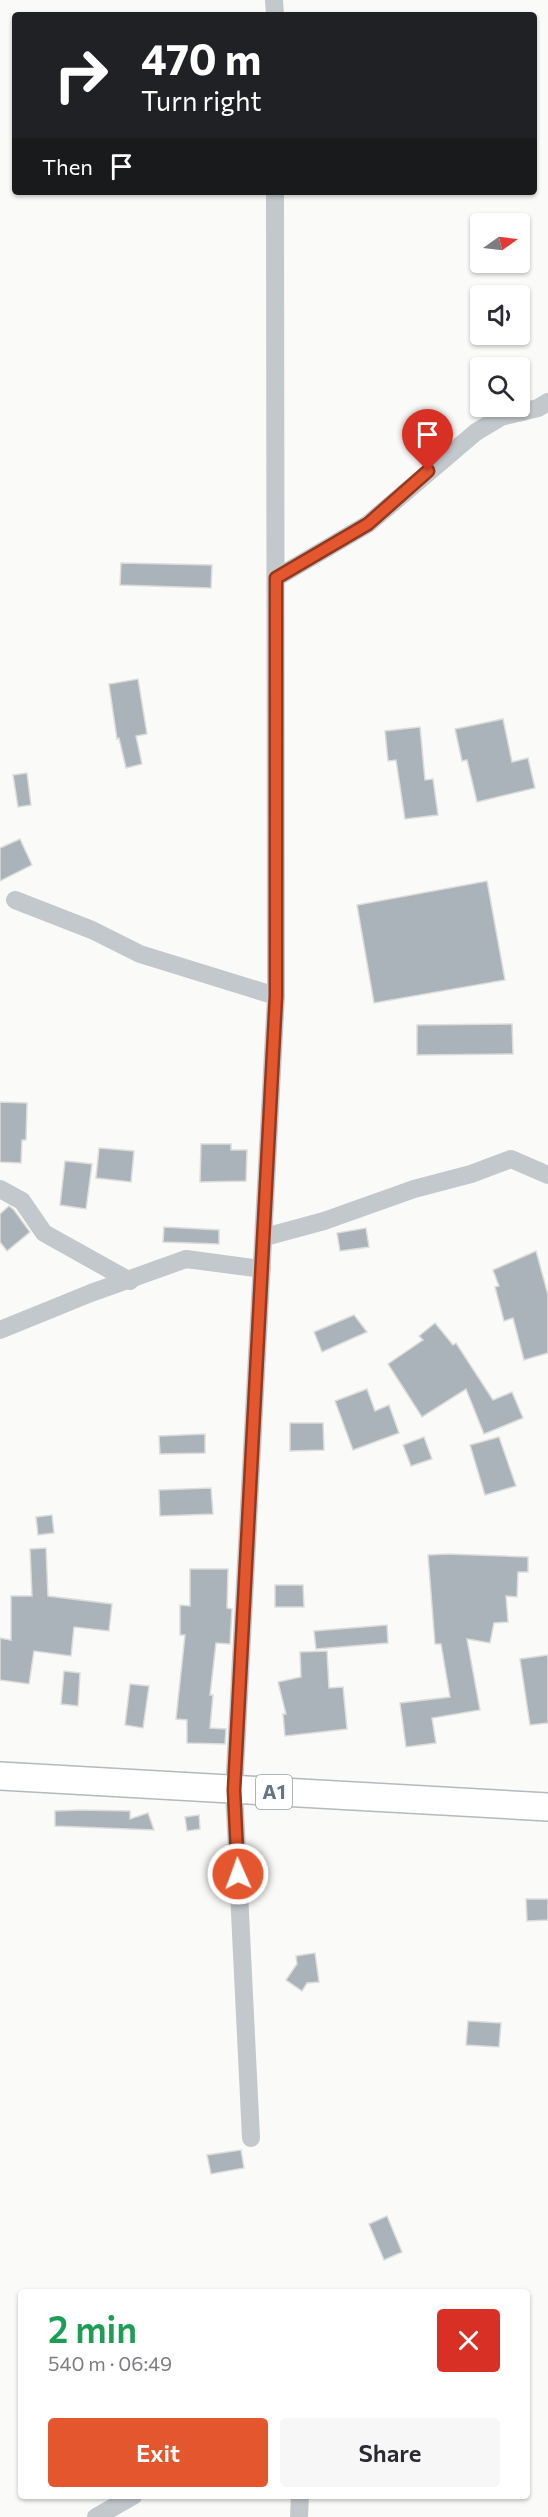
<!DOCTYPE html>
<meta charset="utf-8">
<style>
:root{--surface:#fff;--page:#f7f7f7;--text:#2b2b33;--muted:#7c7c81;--accent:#e4572e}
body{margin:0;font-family:Commissioner,sans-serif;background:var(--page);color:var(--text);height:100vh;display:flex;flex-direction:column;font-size:22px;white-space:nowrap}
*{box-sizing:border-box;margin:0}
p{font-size:20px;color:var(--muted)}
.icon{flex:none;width:33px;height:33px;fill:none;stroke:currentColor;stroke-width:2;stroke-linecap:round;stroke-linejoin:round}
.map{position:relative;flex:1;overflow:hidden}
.details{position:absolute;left:18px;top:2289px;width:512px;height:210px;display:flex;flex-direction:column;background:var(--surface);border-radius:6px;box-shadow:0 2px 4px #0004}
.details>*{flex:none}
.top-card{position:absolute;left:12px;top:12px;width:525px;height:183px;border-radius:6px;box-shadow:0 2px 4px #0004;background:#202124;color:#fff;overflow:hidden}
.needle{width:39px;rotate:76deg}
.buttons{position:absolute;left:470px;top:213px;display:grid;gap:12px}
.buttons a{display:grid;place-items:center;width:60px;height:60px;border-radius:6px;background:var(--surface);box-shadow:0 2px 4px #0004;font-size:30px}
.pin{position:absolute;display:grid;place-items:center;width:51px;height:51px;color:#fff;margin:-62px -26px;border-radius:50% 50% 50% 0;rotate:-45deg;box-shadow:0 0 6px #0007}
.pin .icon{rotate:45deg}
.me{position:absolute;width:66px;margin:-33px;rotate:358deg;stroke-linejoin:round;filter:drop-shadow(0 0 4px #0008)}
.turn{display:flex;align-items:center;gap:21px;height:126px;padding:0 30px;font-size:27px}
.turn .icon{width:78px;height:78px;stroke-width:2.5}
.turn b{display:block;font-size:42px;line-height:51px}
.then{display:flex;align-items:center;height:57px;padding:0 30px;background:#0003;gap:12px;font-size:22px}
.round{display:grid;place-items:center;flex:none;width:63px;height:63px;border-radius:6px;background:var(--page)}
.head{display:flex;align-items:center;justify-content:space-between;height:102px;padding:0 30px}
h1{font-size:36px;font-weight:600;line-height:45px;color:#1e9e55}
.button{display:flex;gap:12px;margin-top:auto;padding:12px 30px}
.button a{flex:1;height:69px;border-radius:6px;background:var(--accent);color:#fff;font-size:24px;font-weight:600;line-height:69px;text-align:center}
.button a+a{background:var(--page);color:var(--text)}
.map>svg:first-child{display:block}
.building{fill:#aab3b9;stroke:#dcdcda;stroke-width:1.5}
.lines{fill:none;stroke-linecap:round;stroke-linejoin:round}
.highway-casing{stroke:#b4b9bd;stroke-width:30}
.minor{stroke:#c3c8cc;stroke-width:18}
.highway{stroke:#fff;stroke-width:27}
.route-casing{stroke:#94391e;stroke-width:15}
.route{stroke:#e4572e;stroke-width:10}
.labels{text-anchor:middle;stroke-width:6;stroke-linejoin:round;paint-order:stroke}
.shield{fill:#fff;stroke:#939fa8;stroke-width:1.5}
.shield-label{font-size:20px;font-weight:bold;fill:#657683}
</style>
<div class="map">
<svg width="548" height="2517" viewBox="0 0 548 2517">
<rect width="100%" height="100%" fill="#fafaf8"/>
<g class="building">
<polygon points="121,563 212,565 211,588 120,585"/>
<polygon points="138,679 147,734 136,736 142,764 126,768 119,738 117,739 109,684"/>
<polygon points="503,719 512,762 528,758 535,788 477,802 467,760 462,761 455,729"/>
<polygon points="420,727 425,780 433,779 438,815 405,819 396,760 388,761 385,731"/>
<polygon points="27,773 31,805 18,807 13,775"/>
<polygon points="20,839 32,865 0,881 0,848"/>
<polygon points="487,881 505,980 374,1003 357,905"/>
<polygon points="512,1024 513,1054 417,1055 417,1025"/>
<polygon points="0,1102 27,1103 26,1140 22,1140 21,1163 0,1162"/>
<polygon points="201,1144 231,1144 231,1150 247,1150 246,1181 200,1182"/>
<polygon points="99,1148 134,1151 131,1182 96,1178"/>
<polygon points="65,1161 92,1164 86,1209 60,1205"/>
<polygon points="9,1206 14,1210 30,1232 7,1251 0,1242 0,1214"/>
<polygon points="164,1227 219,1230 219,1244 163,1242"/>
<polygon points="366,1228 369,1247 340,1251 337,1233"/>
<polygon points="536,1251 548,1295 548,1353 524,1360 513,1318 504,1321 495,1287 499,1286 493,1270"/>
<polygon points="354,1315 367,1332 322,1352 314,1332"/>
<polygon points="435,1323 453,1345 456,1343 493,1400 512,1392 523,1418 484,1434 466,1389 422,1417 388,1364 423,1340 419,1336"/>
<polygon points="367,1389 375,1411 389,1405 399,1433 353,1450 335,1401"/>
<polygon points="290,1423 323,1423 324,1450 290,1451"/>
<polygon points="205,1434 205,1453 160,1454 159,1436"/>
<polygon points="424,1437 432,1459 411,1466 403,1445"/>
<polygon points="499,1437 516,1486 485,1495 470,1445"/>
<polygon points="211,1488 213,1514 160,1516 159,1490"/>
<polygon points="52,1515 54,1533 38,1535 36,1517"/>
<polygon points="46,1548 48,1596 112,1604 109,1631 74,1627 71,1656 34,1651 29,1684 0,1680 0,1638 11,1640 11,1596 32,1596 30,1549"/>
<polygon points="448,1554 528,1557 528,1572 518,1572 517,1597 506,1596 508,1622 494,1623 490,1643 467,1639 480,1710 432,1718 436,1743 406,1747 400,1703 450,1697 441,1644 435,1644 428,1555"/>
<polygon points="190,1569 228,1569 227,1608 232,1609 230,1644 216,1643 210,1695 213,1695 210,1728 226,1729 225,1744 187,1743 187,1720 176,1719 185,1635 180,1635 180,1605 190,1606"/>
<polygon points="275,1585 303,1585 304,1607 275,1607"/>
<polygon points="387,1625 388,1643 316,1649 314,1631"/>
<polygon points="327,1651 329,1688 343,1687 347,1729 285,1736 283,1714 286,1714 278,1682 301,1677 300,1652"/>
<polygon points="548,1655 548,1723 530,1725 520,1659"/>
<polygon points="64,1671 80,1673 78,1706 61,1704"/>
<polygon points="130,1684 149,1686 143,1728 125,1725"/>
<polygon points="80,1810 130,1811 130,1819 148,1813 154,1830 55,1826 55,1811"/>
<polygon points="199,1815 200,1829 187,1831 185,1817"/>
<polygon points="526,1899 548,1899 548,1920 527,1921"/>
<polygon points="315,1953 319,1982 307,1983 302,1991 286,1980 297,1964 296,1956"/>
<polygon points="468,2021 501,2023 499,2047 466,2045"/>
<polygon points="241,2150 244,2168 211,2174 207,2155"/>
<polygon points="387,2216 402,2252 384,2260 369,2224"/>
</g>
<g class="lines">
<g class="highway-casing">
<polyline id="highway" points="0,1776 548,1807"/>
</g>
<g class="minor">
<polyline points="274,0 275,15"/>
<polyline points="276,578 368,524 476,432 501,417 538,408 548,402"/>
<polyline points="15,900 92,930 140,954 276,996"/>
<polyline points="0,1189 22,1201 44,1233 130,1281"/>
<polyline points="265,1237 324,1221 414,1189 471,1174 511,1159 548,1175"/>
<polyline points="0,1330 91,1293 186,1259 262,1269"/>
<polyline points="251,2138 234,1790 276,996 275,192"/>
<polyline points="96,2517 133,2496"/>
<polyline points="299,2517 300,2496"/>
</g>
<use href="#highway" class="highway"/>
</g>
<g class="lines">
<g class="route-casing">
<polyline id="route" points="238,1874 234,1790 276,996 276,578 368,524 428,471"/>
</g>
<use href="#route" class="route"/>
</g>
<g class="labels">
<rect class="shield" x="256" y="1775" width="36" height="34" rx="4.5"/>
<g class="shield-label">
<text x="274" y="1799">A1</text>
</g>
</g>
</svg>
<div class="buttons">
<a><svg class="needle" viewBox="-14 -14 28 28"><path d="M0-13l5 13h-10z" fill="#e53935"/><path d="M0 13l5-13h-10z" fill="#7c7c81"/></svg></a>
<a><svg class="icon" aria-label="sound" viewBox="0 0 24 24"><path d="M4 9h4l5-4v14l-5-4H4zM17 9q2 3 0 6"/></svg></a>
<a><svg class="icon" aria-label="search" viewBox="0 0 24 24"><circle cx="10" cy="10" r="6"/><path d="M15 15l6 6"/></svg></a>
</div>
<div class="pin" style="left:428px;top:471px;background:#d93025"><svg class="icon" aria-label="arrive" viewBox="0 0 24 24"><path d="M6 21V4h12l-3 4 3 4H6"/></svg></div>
<svg class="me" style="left:238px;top:1874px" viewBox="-20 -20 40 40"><circle r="17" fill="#e4572e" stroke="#fff" stroke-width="3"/><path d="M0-11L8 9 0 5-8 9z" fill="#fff"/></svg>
<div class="top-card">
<div class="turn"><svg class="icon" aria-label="right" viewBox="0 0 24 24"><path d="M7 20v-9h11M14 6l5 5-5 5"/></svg><div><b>470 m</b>Turn right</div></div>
<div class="then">Then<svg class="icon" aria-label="arrive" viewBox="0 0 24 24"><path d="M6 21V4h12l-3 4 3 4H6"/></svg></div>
</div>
<section class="details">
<div class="head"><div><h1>2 min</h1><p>540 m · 06:49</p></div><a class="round" style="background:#d93025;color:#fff"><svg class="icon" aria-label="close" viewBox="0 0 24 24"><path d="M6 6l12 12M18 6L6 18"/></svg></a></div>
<div class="button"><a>Exit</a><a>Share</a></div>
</section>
</div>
